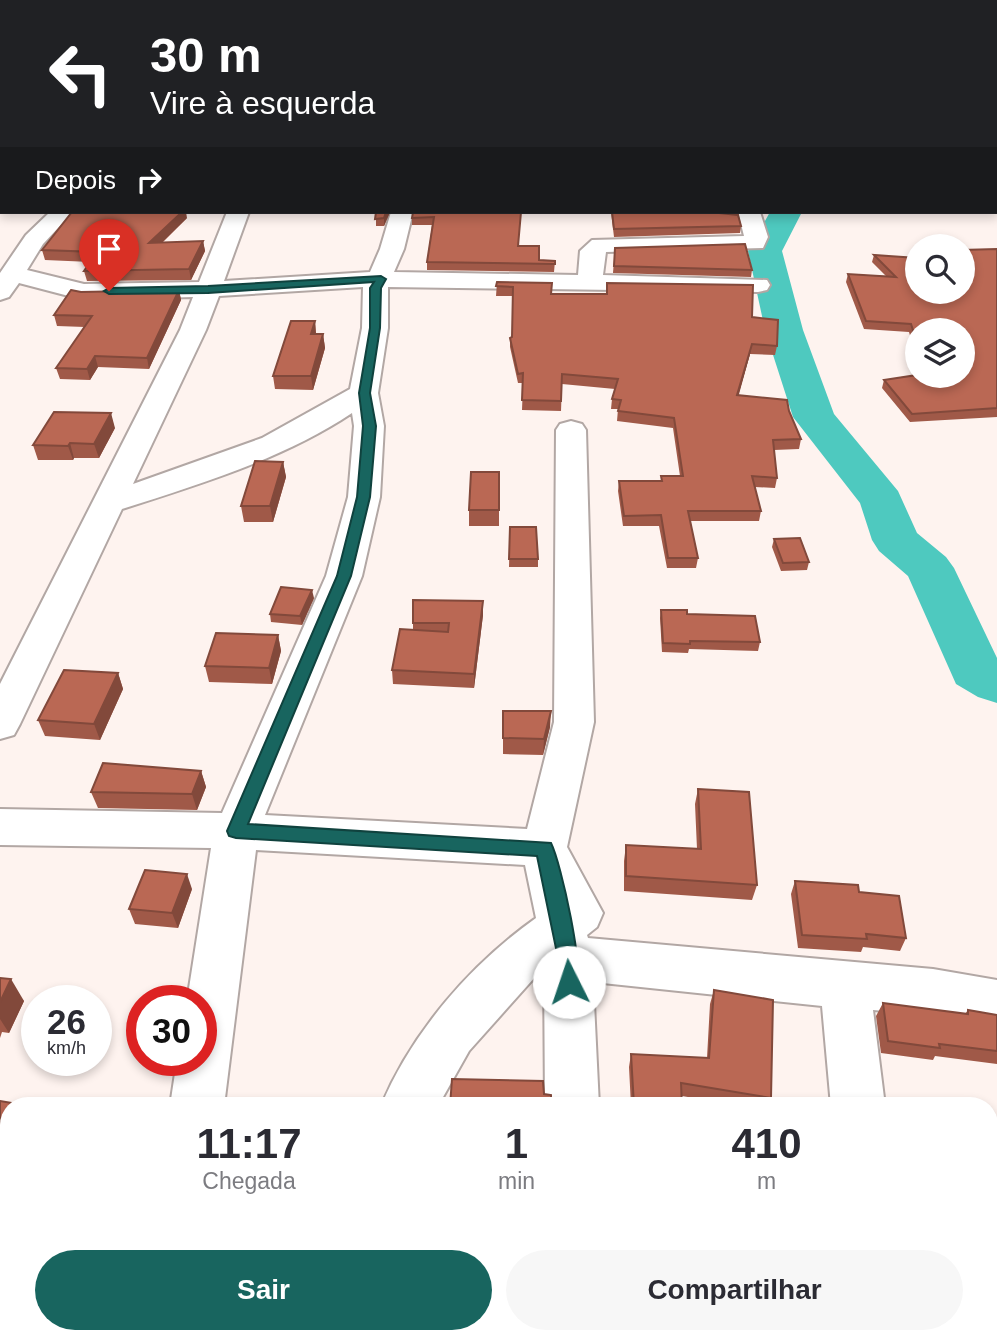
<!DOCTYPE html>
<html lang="pt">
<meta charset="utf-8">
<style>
:root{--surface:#fff;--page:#f7f7f7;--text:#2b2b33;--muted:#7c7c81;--accent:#18655f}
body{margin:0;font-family:Helvetica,sans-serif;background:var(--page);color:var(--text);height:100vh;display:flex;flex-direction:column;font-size:26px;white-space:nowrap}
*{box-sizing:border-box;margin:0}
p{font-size:23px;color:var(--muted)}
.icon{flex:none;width:38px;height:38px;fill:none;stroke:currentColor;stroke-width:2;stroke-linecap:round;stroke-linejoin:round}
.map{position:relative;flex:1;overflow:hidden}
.drawer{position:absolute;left:0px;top:1097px;width:998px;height:247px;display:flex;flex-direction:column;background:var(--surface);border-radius:28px 28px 0 0;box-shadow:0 4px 10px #0003}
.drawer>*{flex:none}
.banner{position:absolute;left:0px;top:0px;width:998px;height:214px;box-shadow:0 4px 10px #0003;background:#202124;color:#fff;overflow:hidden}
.controls{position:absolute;left:905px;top:234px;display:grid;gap:14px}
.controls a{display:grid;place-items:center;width:70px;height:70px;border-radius:50%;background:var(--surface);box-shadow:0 4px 10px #0003;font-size:35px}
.speed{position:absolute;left:21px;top:985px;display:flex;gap:14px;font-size:35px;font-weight:700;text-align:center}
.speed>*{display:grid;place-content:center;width:91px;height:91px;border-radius:50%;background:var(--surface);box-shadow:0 4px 10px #0003;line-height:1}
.speed small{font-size:18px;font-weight:400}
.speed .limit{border:10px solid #d22;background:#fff;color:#111}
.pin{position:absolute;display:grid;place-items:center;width:60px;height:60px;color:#fff;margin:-72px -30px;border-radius:50% 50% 50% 0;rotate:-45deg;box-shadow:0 0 7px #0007}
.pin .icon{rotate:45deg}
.me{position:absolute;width:77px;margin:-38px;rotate:356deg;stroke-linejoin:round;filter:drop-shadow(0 0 5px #0008)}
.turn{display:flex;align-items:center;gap:24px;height:147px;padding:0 35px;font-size:32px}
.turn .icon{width:91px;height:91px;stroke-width:2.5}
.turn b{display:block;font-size:49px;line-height:60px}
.then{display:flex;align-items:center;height:66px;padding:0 35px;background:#0003;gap:14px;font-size:26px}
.eta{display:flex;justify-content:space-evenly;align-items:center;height:119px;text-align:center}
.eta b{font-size:42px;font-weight:700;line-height:49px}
.button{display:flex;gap:14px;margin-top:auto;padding:14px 35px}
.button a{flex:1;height:80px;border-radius:42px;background:var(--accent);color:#fff;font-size:28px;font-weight:700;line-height:80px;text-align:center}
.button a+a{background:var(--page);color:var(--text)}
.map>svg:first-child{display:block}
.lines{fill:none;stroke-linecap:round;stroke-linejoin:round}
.river{fill:#4ec9bf;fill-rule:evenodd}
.minor-casing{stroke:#b2a7a4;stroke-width:4}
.minor{fill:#fff;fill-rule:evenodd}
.wall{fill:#a05948}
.shaded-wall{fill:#82493b}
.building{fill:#ba6854;stroke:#82493b;stroke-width:2}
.route{fill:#18655f;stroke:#10423e;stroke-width:2}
</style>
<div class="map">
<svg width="997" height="1343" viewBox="0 0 997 1343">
<rect width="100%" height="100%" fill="#fef3ef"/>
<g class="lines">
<g class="river">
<rect x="876" y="0" width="22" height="2"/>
<polygon points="770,212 802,212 782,251 803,330 834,414 898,491 917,533 946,557 954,568 997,658 997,703 978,697 956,684 908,576 879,551 872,540 860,503 793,417 765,330 748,251"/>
</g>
<g class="minor-casing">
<g id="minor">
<polygon points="691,0 705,0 690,2"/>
<polygon points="924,0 941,0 942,2 925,2"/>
<polygon points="996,15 997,16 997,26 996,25"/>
<polygon points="996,94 997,94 997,106 996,105"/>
<rect x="0" y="123" width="2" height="12"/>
<path d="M50 212H73L43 244 27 270 84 284 199 282 227 212H249L224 281 370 272 380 249 391 212H413L404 249 394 272 578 275 580 251 592 240 744 236 738 212H760L768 237 763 248 606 252 603 275 767 280 770 285 767 290 758 292 388 287V328L378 393 384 426 380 497 362 576 265 815 527 829 554 722 556 430 560 424 571 421 582 424 586 430 594 722 567 847 603 913 597 927 587 935 588 938 933 969 997 980V1026L933 1015 873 1010 885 1106H831L822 1006 593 982 599 1106H545L544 967 469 1051 438 1106H381C412 1032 471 964 536 918L525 865 256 850 224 1106H170L177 1060H201V1001H187L211 848 0 845V809L222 813 326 576 348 497 354 426 352 413C283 459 200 484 122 509L20 724 14 735 0 739V684L180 330 193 297 84 300 19 283 9 297 0 300V273L26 235ZM363 287 362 328 350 389 262 438 133 484 206 330 219 296Z"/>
<polygon points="125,1335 187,1335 186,1343 124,1343"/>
<rect x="542" y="1335" width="62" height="8"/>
<rect x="849" y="1335" width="62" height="8"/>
</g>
</g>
<use href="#minor" class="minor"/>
</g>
<g class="wall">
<polygon points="376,212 390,212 384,226 376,226"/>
<polygon points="521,212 518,246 539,260 555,261 554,272 427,270 427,262 432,225 412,225 412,218"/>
<polygon points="611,212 720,212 720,213 741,226 740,233 614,237"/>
<polygon points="187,218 162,243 203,241 205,251 191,280 87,281 84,271 91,262 45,260 42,250"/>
<polygon points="615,248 752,270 751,277 613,273"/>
<polygon points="997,249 997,417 910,422 882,388 884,380 962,376 917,331 917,359 909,332 864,329 846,282 848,274 886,276 872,262 874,255 917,292"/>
<polygon points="497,282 552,294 607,294 607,283 752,317 777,346 775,355 750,354 738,396 789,411 801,439 799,449 774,450 777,478 775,488 755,487 761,511 759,521 690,521 698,558 696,568 667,568 659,526 623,526 618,491 619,481 661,481 661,476 680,476 673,428 617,421 618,409 611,409 612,399 615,389 562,384 561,411 522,410 523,383 518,383 510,347 510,338 512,337 513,296 496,296"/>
<polygon points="179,290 181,300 149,369 98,367 90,380 60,379 56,368 85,327 57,326 54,315 81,292"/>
<polygon points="315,321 316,334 323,334 325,348 313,390 275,389 273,376"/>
<polygon points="115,428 99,458 74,458 73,460 38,460 33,445"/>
<polygon points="283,462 286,477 273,522 244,522 241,506"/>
<polygon points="499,472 499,526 469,526 469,510"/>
<polygon points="510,527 538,559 538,567 509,567"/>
<polygon points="774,539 809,562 807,570 781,571 772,547"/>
<polygon points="314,598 302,625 271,622 270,614"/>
<polygon points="483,601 483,615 474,688 393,684 392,670 413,630 413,623"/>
<polygon points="661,610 687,614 760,642 758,651 689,649 688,653 662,652 660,618"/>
<polygon points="278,635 281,651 272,684 209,682 205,666"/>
<polygon points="118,673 123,689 100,740 45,736 38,720"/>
<polygon points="503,711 550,727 543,755 503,754"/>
<polygon points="201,771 206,787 197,810 98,808 91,792"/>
<polygon points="698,789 757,885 752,900 624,891 624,861 626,845 697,849 695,804"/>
<polygon points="795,881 859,892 906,938 900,951 863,947 861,952 798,948 791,894"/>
<polygon points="192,889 178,928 135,924 129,909"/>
<polygon points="0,978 24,1001 9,1033 2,1032 0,1038"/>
<polygon points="714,990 771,1098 768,1106 740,1106 682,1096 682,1106 631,1106 629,1067 631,1054 707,1058 710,1004"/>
<polygon points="883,1003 965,1014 968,1010 997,1015 997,1064 935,1056 933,1060 881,1053 876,1016"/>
<polygon points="989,1162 989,1164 997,1165 997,1269 989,1269"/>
<polygon points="0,1169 9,1170 9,1215 0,1213"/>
<rect x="709" y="1335" width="147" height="8"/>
<polygon points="914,1335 977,1335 978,1343 912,1343 914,1341"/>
</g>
<g class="shaded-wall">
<polygon points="182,212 186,212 187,218 151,253 149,243"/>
<polygon points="386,212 390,212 384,226 384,218"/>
<polygon points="203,241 205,251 191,280 189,269"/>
<polygon points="179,290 181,300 149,369 147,358"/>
<polygon points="315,321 316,335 311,334"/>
<polygon points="323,334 325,348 313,390 311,376"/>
<polygon points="752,344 750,354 736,405 737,395"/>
<polygon points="95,356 98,367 90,380 87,369"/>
<polygon points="111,413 115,428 99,458 94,444"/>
<polygon points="70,443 74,458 73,460 68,446"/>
<polygon points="283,462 286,477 273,522 270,506"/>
<polygon points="312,590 314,598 302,625 300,616"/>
<polygon points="483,601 483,615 474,688 474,674"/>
<polygon points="278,635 281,651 272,684 269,668"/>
<polygon points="118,673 123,689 100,740 94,724"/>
<polygon points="551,711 550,727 543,755 544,739"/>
<polygon points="201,771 206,787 197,810 192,794"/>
<polygon points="187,874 192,889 178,928 172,913"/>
<polygon points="11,979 24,1001 9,1033 0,1019 0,1002"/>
<polygon points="9,1111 9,1144 0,1164 0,1130"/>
</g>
<g class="building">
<polygon points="0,0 499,0 516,2 2,2 2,56 0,56"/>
<polygon points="72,212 182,212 149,243 203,241 189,269 84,271 97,252 42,250"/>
<polygon points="376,212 386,212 384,218 375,219"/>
<polygon points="413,212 521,212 518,246 539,246 539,260 555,261 555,264 427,262 434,217 412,218"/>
<polygon points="612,212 720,212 720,213 738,215 741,226 614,229"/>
<polygon points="745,244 752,270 614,266 615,248"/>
<polygon points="997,249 997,408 912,414 884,380 917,375 917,376 962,376 962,331 917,331 917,343 911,324 866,321 848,274 896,277 874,255 917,258 917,292 962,292 962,250"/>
<polygon points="497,282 552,283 551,294 607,294 607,283 753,285 752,317 778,320 777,346 752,344 737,395 787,400 789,411 801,439 773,440 777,478 752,476 761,511 688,511 698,558 668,558 661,515 624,516 619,481 662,481 661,476 683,476 674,418 618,411 621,400 612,399 618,379 562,374 561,401 522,400 523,373 518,374 510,338 512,337 513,287 496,286"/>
<polygon points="71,290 81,292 179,290 147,358 95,356 87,369 56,368 92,316 54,315"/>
<polygon points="291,321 315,321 311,334 323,334 311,376 273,376"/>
<polygon points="54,412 111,413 94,444 70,443 68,446 33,445"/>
<polygon points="255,461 283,462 270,506 241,506"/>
<polygon points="471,472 499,472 499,510 469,510"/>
<polygon points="510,527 536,527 538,559 509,559"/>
<polygon points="800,538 809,562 783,563 774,539"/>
<polygon points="281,587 312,590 300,616 270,614"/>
<polygon points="413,600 483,601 474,674 392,670 400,629 448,632 449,623 413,623"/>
<polygon points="661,610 687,610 687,614 755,616 760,642 690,641 690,644 663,643"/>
<polygon points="216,633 278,635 269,668 205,666"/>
<polygon points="64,670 118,673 94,724 38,720"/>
<polygon points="503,711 551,711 544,739 503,738"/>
<polygon points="103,763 201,771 192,794 91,792"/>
<polygon points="698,789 749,792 757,885 626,876 626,845 701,849"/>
<polygon points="145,870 187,874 172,913 129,909"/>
<polygon points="795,881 858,885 859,892 899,896 906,938 866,934 867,939 802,935"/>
<polygon points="0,978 11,979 0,1002"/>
<polygon points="714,990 773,1000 771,1098 681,1083 682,1106 634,1106 631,1054 709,1058"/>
<polygon points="883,1003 968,1014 968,1010 997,1015 997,1051 939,1044 940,1048 888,1041"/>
<polygon points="452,1079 543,1081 544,1094 551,1095 551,1106 450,1106"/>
<polygon points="0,1101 12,1103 11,1106 9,1106 9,1111 0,1130"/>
<polygon points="111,1104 132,1106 111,1106"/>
<polygon points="989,1162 989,1164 997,1165 997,1258 989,1258"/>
<polygon points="0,1169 9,1170 9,1205 0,1204"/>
<rect x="713" y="1335" width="143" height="8"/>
<polygon points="920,1335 977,1335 978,1343 919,1343 918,1337"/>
</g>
<path class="route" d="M381 276 386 279 381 288 380 328 370 393 376 426 370 497 351 576 248 824 551 843C561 863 585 971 576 989L569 992 562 989 559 982 558 958 537 856 236 838 229 836 227 831 337 576 357 497 363 426 359 393 370 328V288L374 282 208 293 109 294 104 291 109 288 208 286Z"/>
</svg>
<div class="controls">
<a><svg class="icon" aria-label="search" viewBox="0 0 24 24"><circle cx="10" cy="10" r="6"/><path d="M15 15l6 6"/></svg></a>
<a><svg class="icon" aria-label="layers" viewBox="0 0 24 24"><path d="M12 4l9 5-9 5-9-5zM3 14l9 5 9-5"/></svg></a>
</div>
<div class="speed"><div>26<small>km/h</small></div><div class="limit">30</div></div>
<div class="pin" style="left:109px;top:291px;background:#d93025"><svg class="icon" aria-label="arrive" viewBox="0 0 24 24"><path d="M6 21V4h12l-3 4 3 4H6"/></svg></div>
<svg class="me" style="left:569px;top:982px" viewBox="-20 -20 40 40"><circle r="19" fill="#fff"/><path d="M0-13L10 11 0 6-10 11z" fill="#18655f"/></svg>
<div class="banner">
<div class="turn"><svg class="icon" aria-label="left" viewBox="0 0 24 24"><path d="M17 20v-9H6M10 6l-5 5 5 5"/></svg><div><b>30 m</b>Vire à esquerda</div></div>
<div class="then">Depois<svg class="icon" aria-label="right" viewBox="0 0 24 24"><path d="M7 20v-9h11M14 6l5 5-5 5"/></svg></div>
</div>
<section class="drawer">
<div class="eta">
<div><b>11:17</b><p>Chegada</p></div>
<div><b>1</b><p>min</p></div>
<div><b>410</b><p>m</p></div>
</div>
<div class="button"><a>Sair</a><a>Compartilhar</a></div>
</section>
</div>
